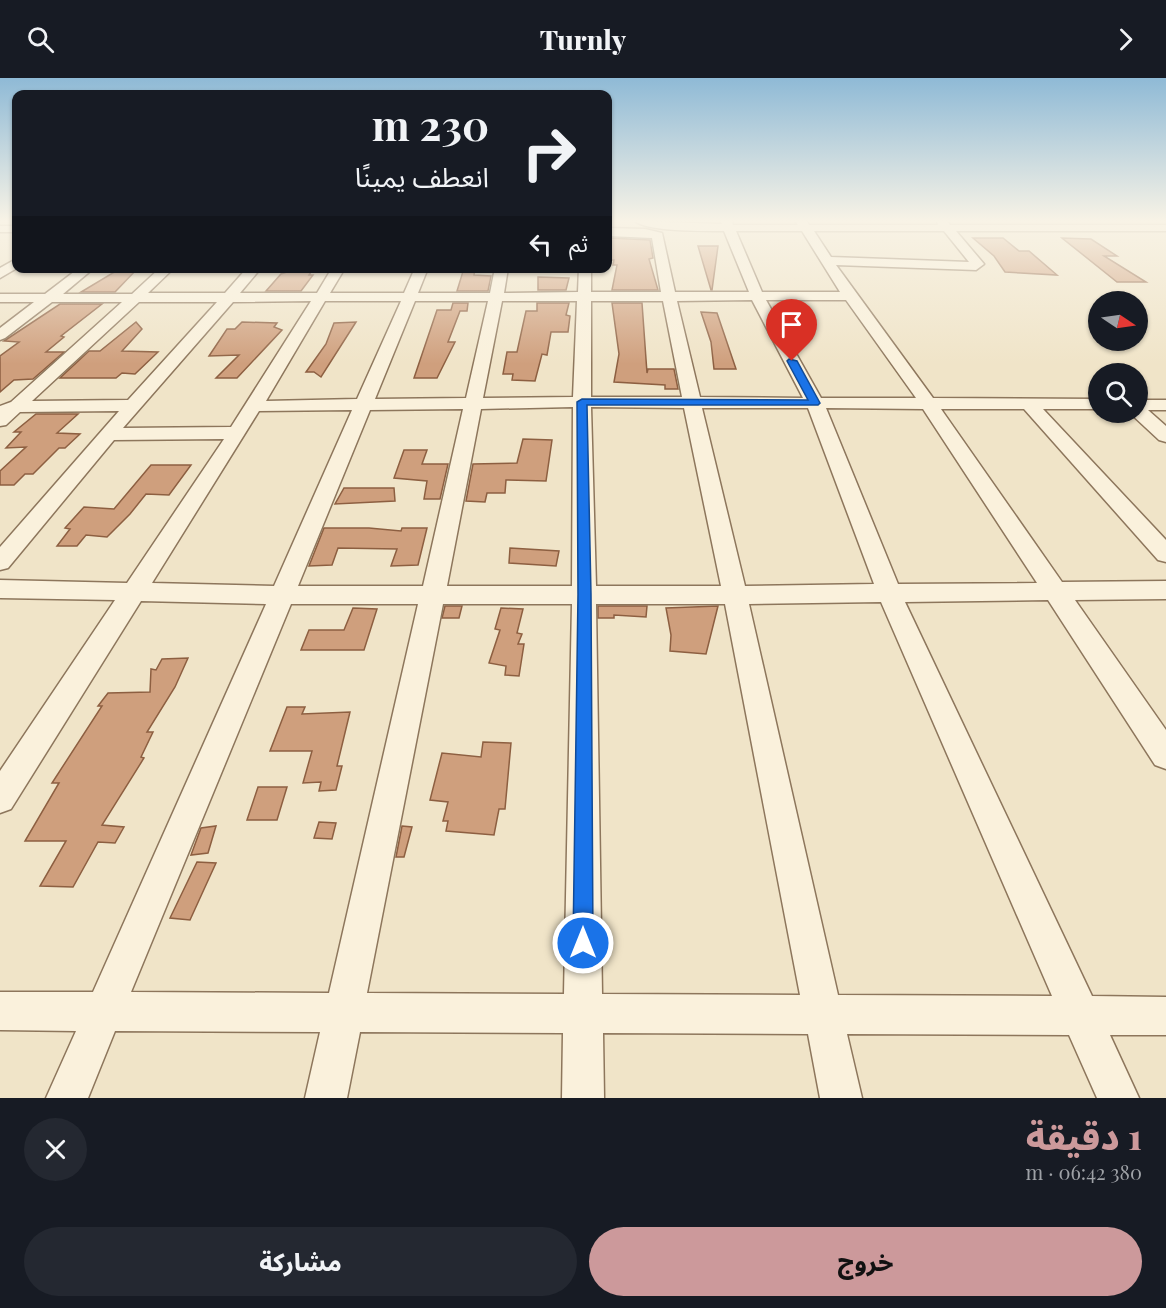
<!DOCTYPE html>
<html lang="ar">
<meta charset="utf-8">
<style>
:root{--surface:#171b24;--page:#242831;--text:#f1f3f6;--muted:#9ea1a6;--accent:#cc999b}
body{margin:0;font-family:"Playfair Display","Noto Sans Arabic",serif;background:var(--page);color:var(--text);direction:rtl;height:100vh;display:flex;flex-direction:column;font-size:22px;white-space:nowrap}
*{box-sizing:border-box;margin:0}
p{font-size:20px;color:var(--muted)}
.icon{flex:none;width:33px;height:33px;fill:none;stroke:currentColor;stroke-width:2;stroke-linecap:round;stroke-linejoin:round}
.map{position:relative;height:1020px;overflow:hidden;direction:ltr}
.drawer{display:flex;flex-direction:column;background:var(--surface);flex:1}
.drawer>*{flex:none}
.banner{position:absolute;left:12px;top:12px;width:600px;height:183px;border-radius:12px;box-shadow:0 2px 4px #0004;direction:rtl;background:#171b24;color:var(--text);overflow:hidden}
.needle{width:39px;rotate:103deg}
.buttons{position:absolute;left:1088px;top:213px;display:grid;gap:12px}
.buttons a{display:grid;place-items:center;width:60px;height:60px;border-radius:50%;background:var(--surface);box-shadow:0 2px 4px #0004;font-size:30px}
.pin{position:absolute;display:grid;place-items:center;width:51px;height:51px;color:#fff;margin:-62px -26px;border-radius:50% 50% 50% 0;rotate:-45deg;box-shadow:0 0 6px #0007}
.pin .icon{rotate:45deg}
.me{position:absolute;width:66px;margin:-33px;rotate:0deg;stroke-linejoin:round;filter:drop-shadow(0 0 4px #0008)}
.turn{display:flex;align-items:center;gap:21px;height:126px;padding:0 24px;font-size:27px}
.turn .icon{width:78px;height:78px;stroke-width:2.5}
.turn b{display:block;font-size:42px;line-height:51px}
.then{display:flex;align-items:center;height:57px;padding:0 24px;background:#0003;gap:12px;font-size:22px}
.round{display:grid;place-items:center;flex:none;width:63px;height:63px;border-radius:32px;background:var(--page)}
.headline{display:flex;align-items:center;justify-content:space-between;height:102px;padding:0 24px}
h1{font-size:36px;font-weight:800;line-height:45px;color:var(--accent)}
.cta{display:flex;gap:12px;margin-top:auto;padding:12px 24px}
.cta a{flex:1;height:69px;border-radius:36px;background:var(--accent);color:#111;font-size:24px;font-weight:800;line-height:69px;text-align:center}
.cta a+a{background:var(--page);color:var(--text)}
header{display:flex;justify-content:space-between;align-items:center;height:78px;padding:0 24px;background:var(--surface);font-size:27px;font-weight:800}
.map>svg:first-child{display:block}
.building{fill:#cf9f7d;stroke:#8d5f41;stroke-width:1.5}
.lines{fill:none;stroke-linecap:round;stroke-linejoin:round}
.minor-casing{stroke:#8d765c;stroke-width:3}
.minor{fill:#faf1dc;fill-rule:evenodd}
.route{fill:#1a73e8;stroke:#114b97;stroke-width:1.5}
</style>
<header><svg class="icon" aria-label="forward" viewBox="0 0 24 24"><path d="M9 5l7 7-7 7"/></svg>Turnly<svg class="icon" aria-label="search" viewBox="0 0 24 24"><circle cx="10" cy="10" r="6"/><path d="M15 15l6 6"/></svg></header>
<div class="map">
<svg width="1166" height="1020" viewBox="0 0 1166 1020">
<rect width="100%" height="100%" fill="#f0e4c8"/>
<g class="building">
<polygon points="608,160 650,162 653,180 649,181 658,212 612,212 617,187 613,187 614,182 608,182"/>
<polygon points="973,160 1003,160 1019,173 1029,173 1057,197 1005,194 994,178"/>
<polygon points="1062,160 1091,161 1117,178 1104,178 1146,204 1117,204"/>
<polygon points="698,168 718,168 712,212 711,212"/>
<polygon points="121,190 138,190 115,214 81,214"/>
<polygon points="464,190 475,191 474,197 491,198 488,213 457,213"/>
<polygon points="287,194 311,194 309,197 313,197 301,213 266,213 281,196"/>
<polygon points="538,199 569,200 566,212 538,212"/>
<polygon points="453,225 468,225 467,233 460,233 448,264 455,264 437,300 414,300 437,232 451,232"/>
<polygon points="537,225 569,225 566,237 570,238 568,254 551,254 547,277 542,276 535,303 512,302 513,296 503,296 507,274 517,274 526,233 537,233"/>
<polygon points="612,225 642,225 647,295 648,291 674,291 678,311 665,311 665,307 614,304 619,276"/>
<polygon points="60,226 102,226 61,258 64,259 46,274 64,274 33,301 14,302 0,314 0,278 19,264 4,263"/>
<polygon points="701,234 717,235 736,291 714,291 711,264"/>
<polygon points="136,244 142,251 122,273 158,274 135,296 122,295 116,300 60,300 89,273 100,273"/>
<polygon points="242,244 277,245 274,249 282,252 237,300 216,300 239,277 209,278 227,251 235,251"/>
<polygon points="356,244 321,299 314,294 306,294 326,266 334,245"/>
<polygon points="36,336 78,336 57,355 80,356 65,370 59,370 33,396 25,396 14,407 0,407 0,393 26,369 6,370 21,354 14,354"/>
<polygon points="523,361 552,362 546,403 506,402 505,415 487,415 485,424 466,423 473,386 517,385"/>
<polygon points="404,372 427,372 422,386 448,386 440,421 424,421 427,403 394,400"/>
<polygon points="151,387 191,387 169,417 146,416 130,436 107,459 86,457 77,468 57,468 70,451 65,450 84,429 114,431"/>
<polygon points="344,410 394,410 395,423 335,426"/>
<polygon points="324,450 369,450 401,453 402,450 427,450 418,487 391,488 397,471 338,470 332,487 309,488"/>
<polygon points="510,470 559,473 556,488 509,485"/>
<polygon points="445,528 462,528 459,540 442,540"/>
<polygon points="598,528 647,528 646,539 614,537 614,540 598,540"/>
<polygon points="718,528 706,576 670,573 671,557 666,530"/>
<polygon points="353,530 377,531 364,572 301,572 309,552 344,552"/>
<polygon points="501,530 523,531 517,555 522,556 518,566 524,566 519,598 505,597 506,588 489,585 500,552 495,551"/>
<polygon points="188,580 175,609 147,654 153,654 141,679 144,680 102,747 124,749 115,765 98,764 73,809 40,808 66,763 25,763 59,705 52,705 102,628 98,628 108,615 150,614 151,591 156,592 162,581"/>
<polygon points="287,629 305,629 302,636 350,634 337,688 342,688 336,712 319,713 321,704 303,705 312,673 270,673"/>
<polygon points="483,664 511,665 505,731 499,731 494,757 446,753 448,743 443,743 448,724 430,722 442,675 481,679"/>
<polygon points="258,709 287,709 277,742 247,742"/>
<polygon points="319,744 336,745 332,761 314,760"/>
<polygon points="216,748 208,775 191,777 201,750"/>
<polygon points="402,748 412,749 404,779 396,779"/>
<polygon points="197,784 216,785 190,842 170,840"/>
</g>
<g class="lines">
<g class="minor-casing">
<g id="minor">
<path d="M635 143 722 146 720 143H732L733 147H798L795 143H807L809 147H938L937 143H947L950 147H1166V153H956L984 186 976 192 836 187 933 320 1098 321V331H1043L1166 462V484L1158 482 1024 331H941L1062 504 1166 503V521L1075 522 1166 652V691L1155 687 1048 522 905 524 1092 918 1166 919V957H1110L1139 1020H1097L1069 957 847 956 862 1020H820L808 956 603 955 604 1020H562L563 955 360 954 347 1020H305L320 954 115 953 88 1020H46L76 953 0 952V914H93L266 526 141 523 11 731 0 735V693L115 522 0 520V502L127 505 224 361 114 362 8 490 0 492V469L119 333 20 334 6 347 0 348V328L11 324 122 224H52L5 260 0 262V250L34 224H0V216H45L79 190H94L63 216H132L160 190H174L148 215H225L247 190H261L240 215H317L332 190H345L330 215H404L415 190H428L418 215H490L495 190H508L504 215 578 214 579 190H591V214H661L652 160 608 158V150L645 151 662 155 675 214H749L724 153C705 153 649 154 635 143ZM736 153H802L840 214H762ZM814 153H944L969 184 831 179ZM752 222 803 320 700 319 677 223ZM766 222H846L916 320H821ZM311 223 231 349 123 350 233 224ZM325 223H401L357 321 266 323ZM415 223H488L466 320 375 321ZM502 223H577L573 319 483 320ZM591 223H663L682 319H591ZM139 224H217L128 322 32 323ZM573 329 572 508H447L481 331ZM591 329 684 330 721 508H596ZM702 330H808L874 506 745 508ZM826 330 923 331 1037 505 898 506ZM463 331 423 508H298L370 332ZM352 332 274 508 152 505 259 333ZM881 524 1052 918 838 917 749 526ZM291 526H418L329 915 131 914ZM443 526H572L564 916 367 915ZM596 526H725L800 917 602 916Z"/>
<rect x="0" y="148" width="16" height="6"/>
<polygon points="16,181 17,190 0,200 0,190"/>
<polygon points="1137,322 1166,322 1166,332 1148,332 1166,348 1166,364 1159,362 1131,336 1137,334"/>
</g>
</g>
<use href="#minor" class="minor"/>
</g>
<linearGradient id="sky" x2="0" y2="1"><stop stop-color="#8fbad6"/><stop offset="0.5" stop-color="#f8f3e6"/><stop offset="1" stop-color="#f8f3e6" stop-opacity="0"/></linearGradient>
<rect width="1166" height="286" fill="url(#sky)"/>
<polygon class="route" points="789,281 797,283 820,325 818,327 587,327 591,516 593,865 590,872 583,875 576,872 573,865 578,516 577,324 582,321 808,322 787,283"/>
</svg>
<div class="buttons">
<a><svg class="needle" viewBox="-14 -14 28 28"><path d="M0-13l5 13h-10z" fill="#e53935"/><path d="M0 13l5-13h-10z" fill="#9ea1a6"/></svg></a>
<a><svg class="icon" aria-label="search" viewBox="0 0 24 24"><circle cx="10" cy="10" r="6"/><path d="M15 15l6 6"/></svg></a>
</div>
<div class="pin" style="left:792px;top:283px;background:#d93025"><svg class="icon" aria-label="arrive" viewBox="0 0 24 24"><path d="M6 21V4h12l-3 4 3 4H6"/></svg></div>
<svg class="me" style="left:583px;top:865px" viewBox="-20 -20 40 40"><circle r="17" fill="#1a73e8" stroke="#fff" stroke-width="3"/><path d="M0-11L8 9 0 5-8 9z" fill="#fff"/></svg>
<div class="banner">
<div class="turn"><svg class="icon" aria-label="right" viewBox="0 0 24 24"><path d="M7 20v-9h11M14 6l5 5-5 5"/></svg><div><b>230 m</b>انعطف يمينًا</div></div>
<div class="then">ثم<svg class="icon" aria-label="left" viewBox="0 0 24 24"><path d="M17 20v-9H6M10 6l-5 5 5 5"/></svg></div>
</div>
</div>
<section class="drawer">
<div class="headline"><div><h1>1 دقيقة</h1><p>380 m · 06:42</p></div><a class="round"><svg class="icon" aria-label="close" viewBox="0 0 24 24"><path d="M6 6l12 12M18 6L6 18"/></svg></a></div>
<div class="cta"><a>خروج</a><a>مشاركة</a></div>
</section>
